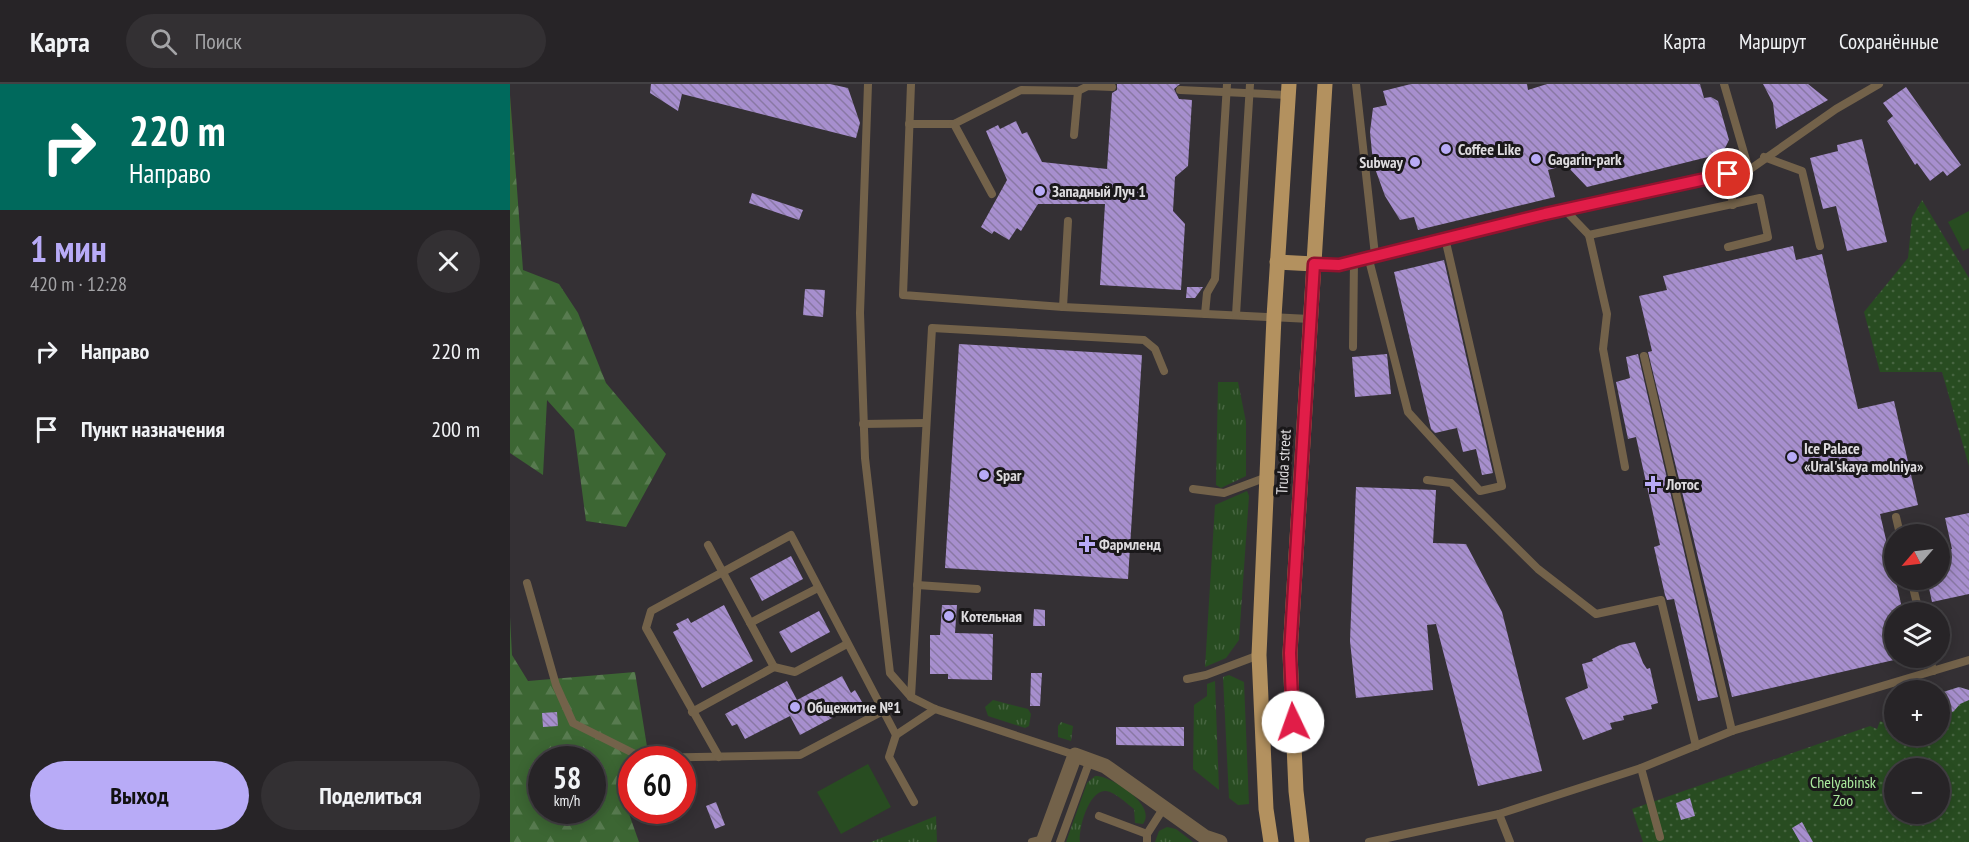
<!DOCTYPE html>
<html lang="ru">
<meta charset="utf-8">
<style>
:root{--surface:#272427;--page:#333033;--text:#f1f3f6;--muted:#a4a4a7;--line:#434144;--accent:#b8abf7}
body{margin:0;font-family:"PT Sans Narrow",sans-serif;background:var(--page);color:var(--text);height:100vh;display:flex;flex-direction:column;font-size:22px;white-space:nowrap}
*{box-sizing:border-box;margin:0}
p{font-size:20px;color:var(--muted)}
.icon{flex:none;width:33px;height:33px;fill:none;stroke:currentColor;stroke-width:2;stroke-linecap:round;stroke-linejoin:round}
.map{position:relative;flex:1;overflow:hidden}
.panel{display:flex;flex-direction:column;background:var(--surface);width:510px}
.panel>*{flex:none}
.banner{background:#00695c;color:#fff;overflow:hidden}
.needle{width:39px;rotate:242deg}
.fabs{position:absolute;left:1374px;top:440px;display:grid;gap:12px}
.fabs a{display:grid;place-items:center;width:66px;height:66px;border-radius:50%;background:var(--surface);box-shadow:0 3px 15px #0003,0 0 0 2px var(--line);font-size:30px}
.speed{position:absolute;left:18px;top:662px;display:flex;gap:12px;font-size:30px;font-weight:700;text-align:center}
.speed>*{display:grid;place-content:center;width:78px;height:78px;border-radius:50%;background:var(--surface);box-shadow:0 3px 15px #0003,0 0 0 2px var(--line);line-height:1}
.speed small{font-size:15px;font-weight:400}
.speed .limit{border:9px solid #d22;background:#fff;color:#111}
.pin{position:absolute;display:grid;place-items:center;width:51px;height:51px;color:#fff;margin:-26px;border:3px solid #fff;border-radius:50%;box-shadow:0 2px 6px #0007}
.me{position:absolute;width:66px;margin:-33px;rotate:357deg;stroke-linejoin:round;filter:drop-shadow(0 0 4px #0008)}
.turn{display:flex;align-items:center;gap:21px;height:126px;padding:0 30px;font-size:27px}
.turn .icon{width:78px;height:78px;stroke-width:2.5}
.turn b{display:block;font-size:42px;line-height:51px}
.round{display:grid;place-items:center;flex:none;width:63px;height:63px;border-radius:32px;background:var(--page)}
.summary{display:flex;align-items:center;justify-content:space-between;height:102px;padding:0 30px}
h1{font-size:36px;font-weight:600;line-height:45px;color:var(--accent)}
.cta{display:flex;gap:12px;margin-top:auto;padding:12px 30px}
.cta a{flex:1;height:69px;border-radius:36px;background:var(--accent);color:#111;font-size:24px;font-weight:600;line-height:69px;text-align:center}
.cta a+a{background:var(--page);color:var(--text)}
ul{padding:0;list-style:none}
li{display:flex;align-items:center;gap:18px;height:78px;padding:0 30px}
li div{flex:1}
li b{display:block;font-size:22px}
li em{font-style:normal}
header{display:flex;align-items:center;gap:36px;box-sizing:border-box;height:84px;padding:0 30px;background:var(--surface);border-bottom:2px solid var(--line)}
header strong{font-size:28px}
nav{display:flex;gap:33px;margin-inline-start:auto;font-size:21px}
.search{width:420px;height:54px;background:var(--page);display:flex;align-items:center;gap:15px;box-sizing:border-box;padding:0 21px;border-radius:33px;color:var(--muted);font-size:22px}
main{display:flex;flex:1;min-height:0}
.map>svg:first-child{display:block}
.grass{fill:url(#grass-tufts)}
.forest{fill:url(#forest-firs);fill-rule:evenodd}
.park{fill:url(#park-dots);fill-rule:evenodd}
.pitch{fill:#284c21}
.building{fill:url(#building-back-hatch)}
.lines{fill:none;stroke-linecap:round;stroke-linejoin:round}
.lane{stroke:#73624a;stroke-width:8}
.street{stroke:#73624a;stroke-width:15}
.primary{stroke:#b3915f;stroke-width:15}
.route-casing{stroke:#92132f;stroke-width:15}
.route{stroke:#e11d48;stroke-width:10}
.poi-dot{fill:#b8abf7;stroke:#1a181a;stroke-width:2}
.labels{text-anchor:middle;stroke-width:6;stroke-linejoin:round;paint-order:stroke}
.poi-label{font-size:16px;font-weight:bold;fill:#dedcdf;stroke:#1a181a;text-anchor:start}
.street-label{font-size:16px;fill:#dedcdf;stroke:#1a181a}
.park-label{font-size:16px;fill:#abeb9e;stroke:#1a181a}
</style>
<header>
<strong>Карта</strong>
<div class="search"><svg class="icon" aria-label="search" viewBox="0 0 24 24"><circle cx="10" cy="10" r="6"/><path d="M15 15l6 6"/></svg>Поиск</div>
<nav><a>Карта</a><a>Маршрут</a><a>Сохранённые</a></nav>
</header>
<main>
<section class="panel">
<div class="banner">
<div class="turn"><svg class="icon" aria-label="right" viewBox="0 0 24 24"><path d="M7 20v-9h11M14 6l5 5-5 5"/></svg><div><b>220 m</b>Направо</div></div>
</div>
<div class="summary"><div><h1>1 мин</h1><p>420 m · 12:28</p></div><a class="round"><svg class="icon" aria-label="close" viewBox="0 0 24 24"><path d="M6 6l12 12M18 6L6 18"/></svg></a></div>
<ul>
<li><svg class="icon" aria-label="right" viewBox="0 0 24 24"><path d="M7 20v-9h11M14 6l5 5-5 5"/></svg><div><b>Направо</b></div><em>220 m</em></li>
<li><svg class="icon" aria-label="arrive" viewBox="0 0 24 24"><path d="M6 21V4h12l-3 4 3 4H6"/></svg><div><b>Пункт назначения</b></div><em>200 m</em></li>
</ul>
<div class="cta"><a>Выход</a><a>Поделиться</a></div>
</section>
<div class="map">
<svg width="1459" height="758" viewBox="0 0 1459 758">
<defs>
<pattern id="grass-tufts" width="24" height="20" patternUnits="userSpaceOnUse" patternTransform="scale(1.5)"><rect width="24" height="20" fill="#284c21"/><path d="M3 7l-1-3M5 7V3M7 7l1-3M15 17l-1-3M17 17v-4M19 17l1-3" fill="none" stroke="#476541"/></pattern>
<pattern id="forest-firs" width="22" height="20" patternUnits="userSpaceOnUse" patternTransform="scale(1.5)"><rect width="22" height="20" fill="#3c6633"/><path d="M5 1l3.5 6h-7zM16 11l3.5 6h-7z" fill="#587b50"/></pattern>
<pattern id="park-dots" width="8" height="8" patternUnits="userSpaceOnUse" patternTransform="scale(1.5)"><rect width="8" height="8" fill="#284c21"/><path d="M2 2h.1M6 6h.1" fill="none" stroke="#476541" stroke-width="1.8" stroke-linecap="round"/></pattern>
<pattern id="building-back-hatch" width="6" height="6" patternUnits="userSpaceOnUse" patternTransform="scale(1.5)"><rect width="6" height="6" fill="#a78fce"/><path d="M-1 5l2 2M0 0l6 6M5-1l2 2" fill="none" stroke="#8978a4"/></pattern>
</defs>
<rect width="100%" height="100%" fill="#343034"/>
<g class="grass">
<polygon points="708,298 728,298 736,338 736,392 711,404 706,401"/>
<polygon points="737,407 739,412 729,556 716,574 695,583 705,421"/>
<polygon points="719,591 734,598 739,720 728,721 719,714 713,593"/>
<polygon points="705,597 709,706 683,685 684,621 697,612 697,600"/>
<polygon points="483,616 518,625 521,630 519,642 515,644 478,632 475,623"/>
<polygon points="551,638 563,642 561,657 548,653 548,642"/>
<path d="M585 692C601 691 648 722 633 740L625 739 624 725C617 720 605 708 596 707 579 705 568 745 570 758H556L577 699Z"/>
<polygon points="426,732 427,758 361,758"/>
<polygon points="657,743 666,745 683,758 645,758 649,747"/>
</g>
<g class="forest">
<polygon points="0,11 13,186 49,200 68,229 96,299 156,370 116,443 76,437 64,346 37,316 33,391 0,369"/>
<path d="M0 533 2 571 18 597 125 588 139 675H122L121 726 118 727 129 758H0ZM32 675H82V726H32Z"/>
</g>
<g class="park">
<polygon points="1412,116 1459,194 1459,382 1432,288 1370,288 1354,228 1398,174 1402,134"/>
<path d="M1449 603 1459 606V758H1133L1122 725 1360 642 1367 645 1370 637 1377 640 1381 632 1384 634V651H1430V609ZM1384 684H1430V729H1384Z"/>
</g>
<g class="pitch">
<polygon points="1459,127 1459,164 1453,167 1438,138"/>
<polygon points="358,680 381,723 331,750 307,708"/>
</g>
<g class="building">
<polygon points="141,0 320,0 338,4 350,39 346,54 172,10 168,27 140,9"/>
<polygon points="607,0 670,0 664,5 669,15 682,16 678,82 665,93 663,127 675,140 671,206 590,201 595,120 528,120 511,147 507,144 499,156 484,147 482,150 471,143 497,96 476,47 488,41 490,45 506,37 512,50 517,48 532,78 597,85 602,9 607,6"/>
<polygon points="901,0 1017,0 1018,6 1037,0 1190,0 1194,14 1201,13 1208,17 1219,56 1215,64 1206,71 1077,103 1056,81 1038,86 1045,113 908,146 904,133 890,136 875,112 863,79 860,48 863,24 877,21 873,7"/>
<polygon points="1253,0 1298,0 1318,16 1266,45 1263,19"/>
<polygon points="1396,3 1451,81 1437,92 1433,87 1420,97 1407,79 1405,81 1377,37 1383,32 1373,19"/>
<polygon points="1352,55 1377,158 1337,167 1326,122 1313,125 1300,74 1328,67 1327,61"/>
<polygon points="242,109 293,126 289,136 239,119"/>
<polygon points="1283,162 1286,176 1312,170 1348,325 1384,317 1408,421 1370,430 1393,528 1384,528 1384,576 1222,613 1138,268 1142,267 1129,212 1157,206 1153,192"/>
<polygon points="934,176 983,389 972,391 966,365 953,368 947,344 925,349 921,345 884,188"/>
<polygon points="677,203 693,203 685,214 676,214"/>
<polygon points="295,205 315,206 313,233 293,231"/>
<polygon points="449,260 632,271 618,495 435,484"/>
<polygon points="877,270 881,310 845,313 842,273"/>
<polygon points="1128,270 1208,613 1188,617 1164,515 1157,516 1155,511 1144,463 1150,461 1126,353 1118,355 1106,298 1120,294 1116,273"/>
<polygon points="846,403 926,406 923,459 956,460 992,528 1032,687 968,702 926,540 917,541 923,606 846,614 840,557"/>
<polygon points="1459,429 1459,510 1422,518 1417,495 1430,495 1430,468 1442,465 1435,434"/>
<polygon points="281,472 293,495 252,517 240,494"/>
<polygon points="214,521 243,577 192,604 163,548 169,545 166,540 178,534 181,539"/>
<polygon points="432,521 447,521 445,549 483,550 482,596 438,595 438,590 420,590 420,551 430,551"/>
<polygon points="524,525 535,526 535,542 523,542"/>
<polygon points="309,527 320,548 281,569 269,548"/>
<polygon points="1125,558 1133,579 1137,585 1140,584 1148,619 1141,621 1142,625 1113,632 1114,636 1100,639 1102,645 1073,656 1055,614 1078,604 1072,580 1083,577 1082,575 1110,561"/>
<polygon points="521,589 532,589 530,622 520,622"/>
<polygon points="332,592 341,609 345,606 352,618 290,651 280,632 235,655 227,640 222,642 215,630 277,597 287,616"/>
<polygon points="1449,603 1459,606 1459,616 1450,620 1444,627 1430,633 1430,609"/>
<polygon points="47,628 48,642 33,643 32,629"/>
<polygon points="606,643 674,643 674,662 606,661"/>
<polygon points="1180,714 1185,732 1171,736 1166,719"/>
<polygon points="206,718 215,741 205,745 196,722"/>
<polygon points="1292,738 1298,749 1303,758 1290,758 1282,744"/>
</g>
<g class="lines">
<g class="lane">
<polyline points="358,0 350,229 355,374 380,589 401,613 425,625 565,671"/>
<polyline points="401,0 393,211 553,223 800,235"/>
<polyline points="846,0 865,171"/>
<polyline points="1214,0 1239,86"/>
<polyline points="670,6 778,11"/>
<polyline points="399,40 444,40 511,6 568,7 578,2 602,3"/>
<polyline points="444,40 482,110"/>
<polyline points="564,51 568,7"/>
<polyline points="1254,73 1292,87 1310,162"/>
<polyline points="1218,90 1223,121"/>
<polyline points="1055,126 1079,151 1097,230 1093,265 1115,383"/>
<polyline points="1079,151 1250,114 1258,153 1218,163"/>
<polyline points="858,172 898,328 970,407 992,402 935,154"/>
<polyline points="804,180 829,181 1055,126 1239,86 1326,25 1369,0"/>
<polyline points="553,223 558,137"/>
<polyline points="695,230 697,209 705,195 717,0"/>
<polyline points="726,231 740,0"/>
<polyline points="843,263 844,176"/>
<polyline points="1134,272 1222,647"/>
<polyline points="353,340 416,339"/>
<polyline points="917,396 941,399 1028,485 1086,530 1151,516 1186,662"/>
<polyline points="683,405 714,409 757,393"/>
<polyline points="1386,433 1390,450"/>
<polyline points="198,461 264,583"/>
<polyline points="1401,495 1409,528"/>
<polyline points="17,499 46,601 63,639 133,674 290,671 373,627"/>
<polyline points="407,501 467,505"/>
<polyline points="240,539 308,504"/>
<polyline points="1420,573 1423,587"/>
<polyline points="677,595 696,591 749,571"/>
<polyline points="401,613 422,244 634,256 645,265 654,287"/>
<polyline points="182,628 264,583 285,588 337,560"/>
<polyline points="386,651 425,625"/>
<polyline points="209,673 136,544 141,527 281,451 386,651 379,673 404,718"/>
<polyline points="1131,684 1150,753"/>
<polyline points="989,730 1000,758"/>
<polyline points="589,732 637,750"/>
<polyline points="522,758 534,755"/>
<polyline points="550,758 580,676"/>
<polyline points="637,758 637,750 653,725"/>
<polyline points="859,758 989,730 1131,684 1222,647 1459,576"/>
</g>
<polyline class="street" points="533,758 565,671 595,682 695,753 710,758"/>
<g class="primary">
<polyline points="767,178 804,180"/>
<polyline points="761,758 756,725 749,571 764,233 779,0"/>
<polyline points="792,758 786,707 780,569 815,0"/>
</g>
</g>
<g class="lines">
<g class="route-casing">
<polyline id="route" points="783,638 780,569 804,180 829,181 1035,130 1218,90"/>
</g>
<use href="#route" class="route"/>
</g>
<g class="poi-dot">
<circle cx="936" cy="65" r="6"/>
<circle cx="1026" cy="75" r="6"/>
<circle cx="905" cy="78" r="6"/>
<circle cx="530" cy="107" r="6"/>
<circle cx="1282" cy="373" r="6"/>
<circle cx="474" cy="391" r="6"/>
<path d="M1140 391h6v6h6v6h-6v6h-6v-6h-6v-6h6z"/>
<path d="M574 451h6v6h6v6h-6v6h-6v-6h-6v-6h6z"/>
<circle cx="439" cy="532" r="6"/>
<circle cx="285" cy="623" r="6"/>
</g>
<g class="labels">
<g class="poi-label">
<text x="948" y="71">Coffee Like</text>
<text x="1038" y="81">Gagarin-park</text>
<text x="893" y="84" text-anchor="end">Subway</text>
<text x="542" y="113">Западный Луч 1</text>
<text x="1294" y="370">Ice Palace<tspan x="1294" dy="18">«Ural'skaya molniya»</tspan></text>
<text x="486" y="397">Spar</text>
<text x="1156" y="406">Лотос</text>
<text x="589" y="466">Фармленд</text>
<text x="451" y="538">Котельная</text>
<text x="297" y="629">Общежитие №1</text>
</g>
<g class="street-label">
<text transform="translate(773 378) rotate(-87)" y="6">Truda street</text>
</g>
<g class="park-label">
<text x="1333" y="704">Chelyabinsk<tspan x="1333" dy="18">Zoo</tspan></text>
</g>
</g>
</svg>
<div class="fabs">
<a><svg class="needle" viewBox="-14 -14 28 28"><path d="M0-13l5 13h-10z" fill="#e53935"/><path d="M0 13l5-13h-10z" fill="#a4a4a7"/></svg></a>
<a><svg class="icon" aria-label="layers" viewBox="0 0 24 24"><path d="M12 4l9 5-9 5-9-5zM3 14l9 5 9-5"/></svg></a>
<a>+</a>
<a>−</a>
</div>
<div class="speed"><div>58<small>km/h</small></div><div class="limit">60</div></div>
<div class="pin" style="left:1218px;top:90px;background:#d93025"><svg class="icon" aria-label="arrive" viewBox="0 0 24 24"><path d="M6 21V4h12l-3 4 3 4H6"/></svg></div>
<svg class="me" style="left:783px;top:638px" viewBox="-20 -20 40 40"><circle r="19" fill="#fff"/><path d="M0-13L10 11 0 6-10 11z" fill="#e11d48"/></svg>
</div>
</main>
